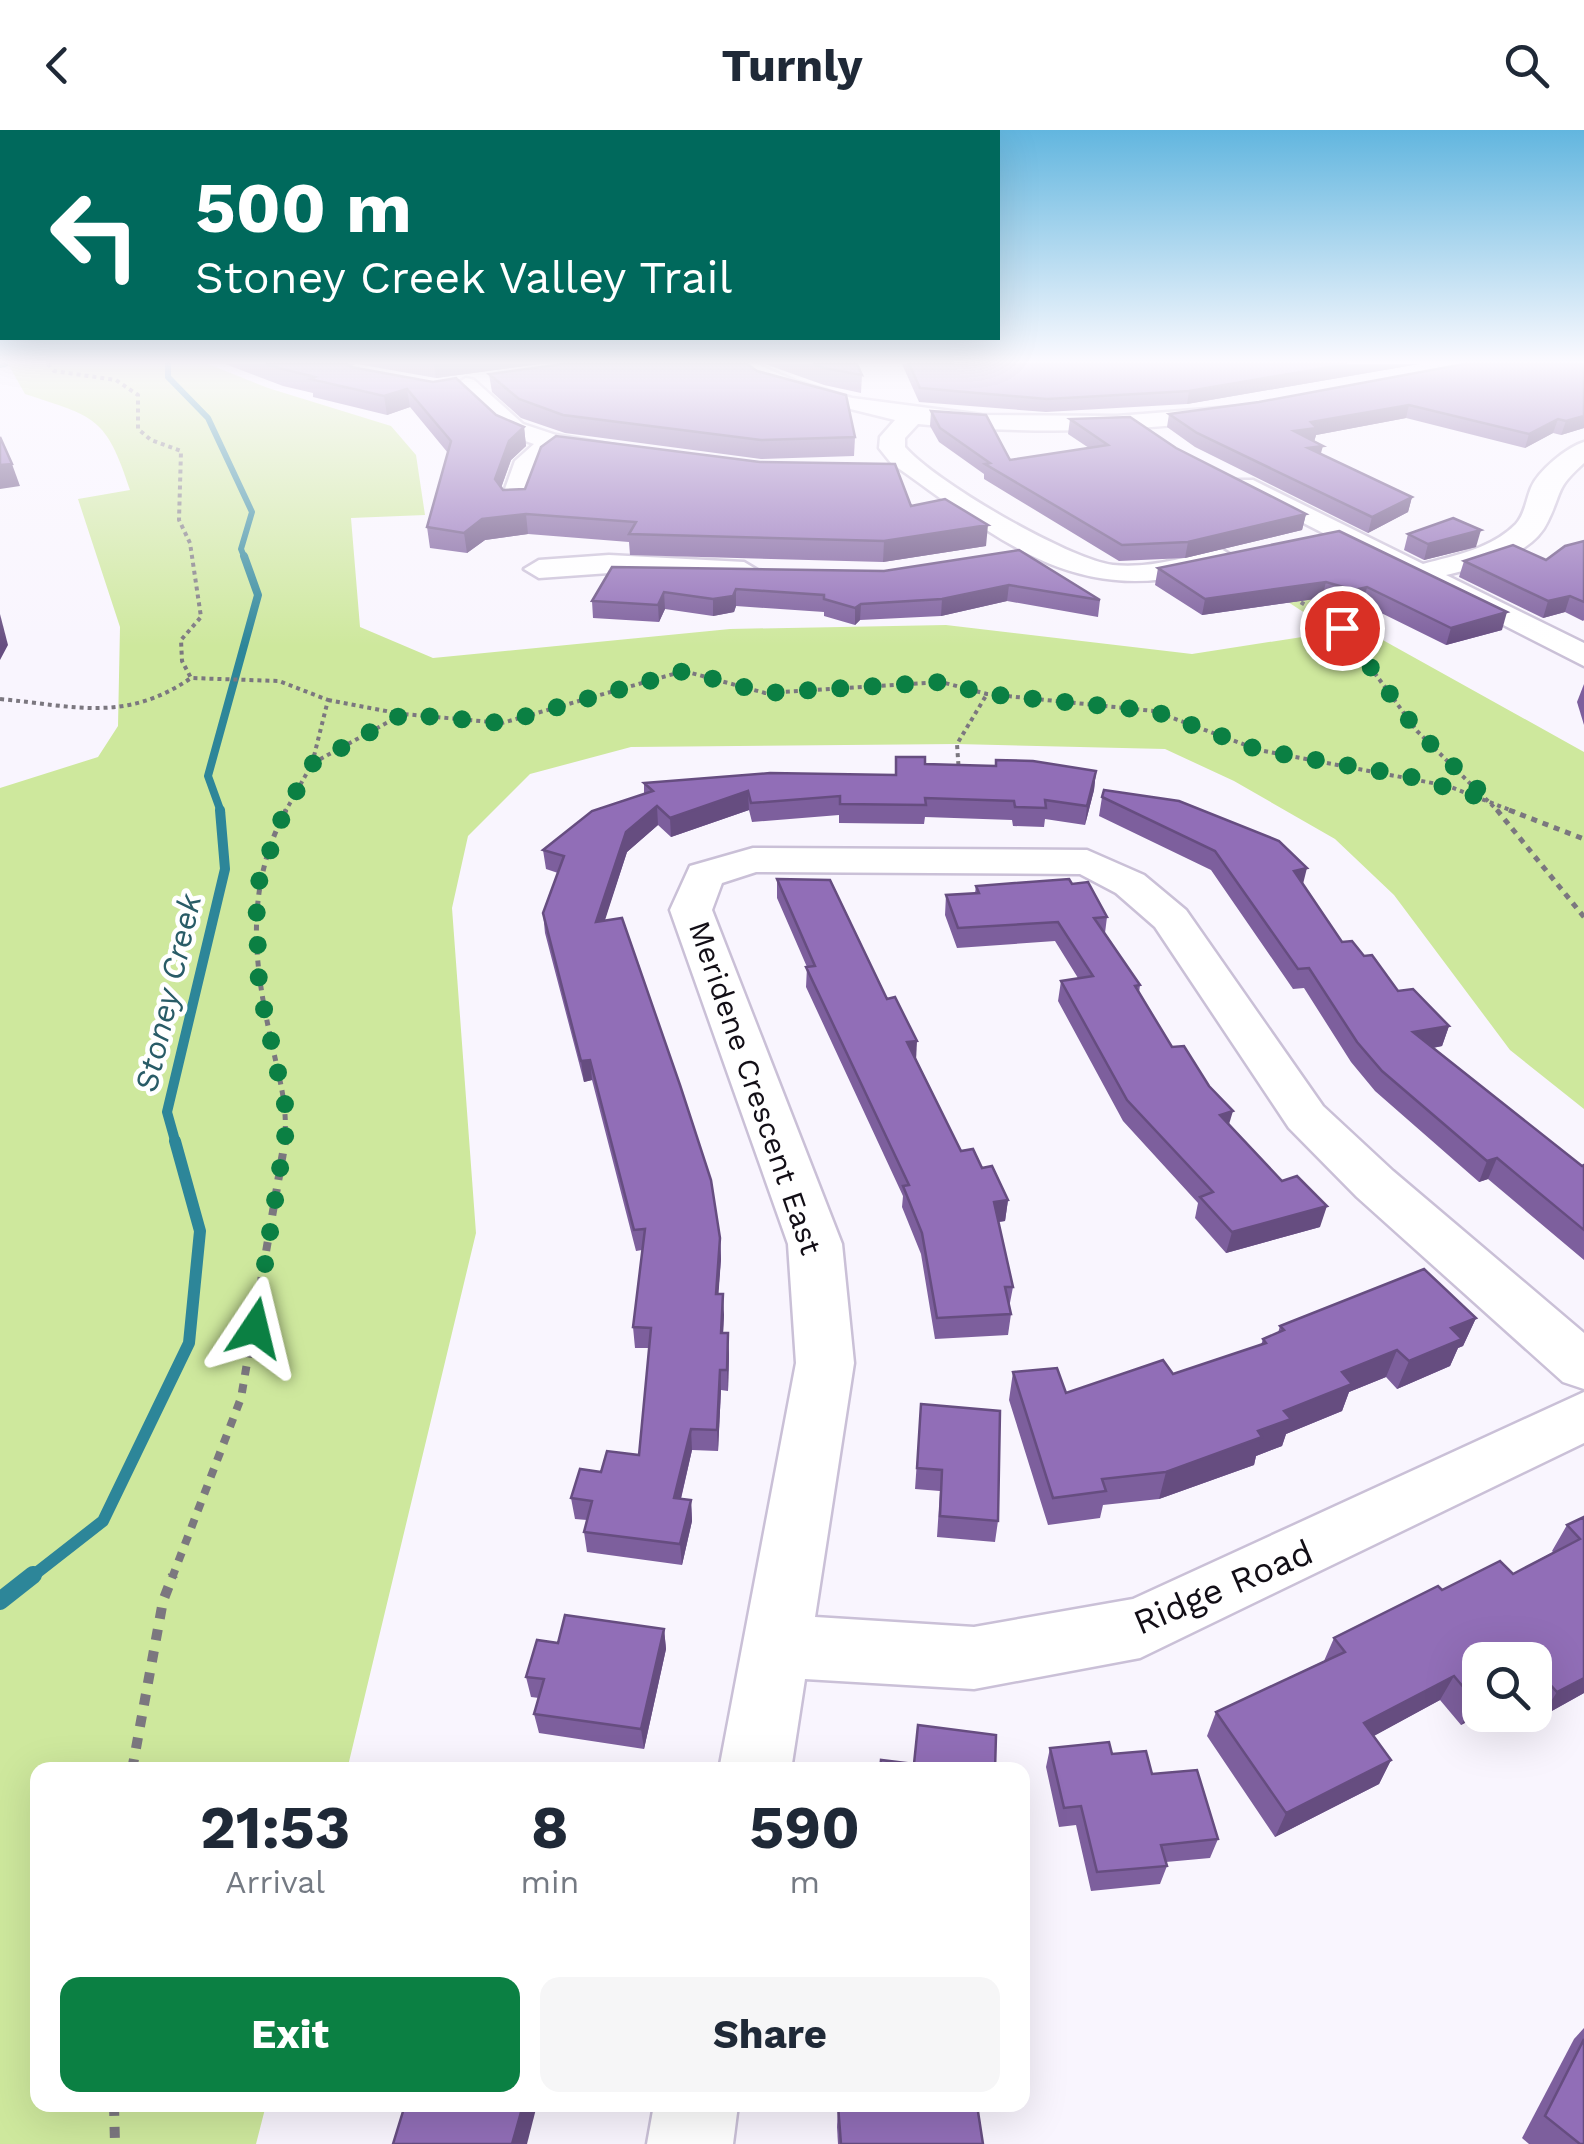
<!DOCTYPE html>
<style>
:root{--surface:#fff;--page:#f6f6f7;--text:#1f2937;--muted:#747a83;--accent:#0b8043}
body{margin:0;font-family:"Work Sans",sans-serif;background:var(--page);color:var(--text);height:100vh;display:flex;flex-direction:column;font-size:38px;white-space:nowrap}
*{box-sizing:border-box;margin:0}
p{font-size:32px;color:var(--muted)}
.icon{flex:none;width:55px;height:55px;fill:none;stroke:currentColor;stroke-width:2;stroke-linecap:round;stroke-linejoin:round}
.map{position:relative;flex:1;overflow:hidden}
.side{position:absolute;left:30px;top:1632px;width:1000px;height:350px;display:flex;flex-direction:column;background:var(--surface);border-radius:20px;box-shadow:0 10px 40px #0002}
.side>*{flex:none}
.top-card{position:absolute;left:0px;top:0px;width:1000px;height:210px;box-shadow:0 10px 40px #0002;background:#00695c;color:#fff;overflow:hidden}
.controls{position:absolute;left:1462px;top:1512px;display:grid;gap:20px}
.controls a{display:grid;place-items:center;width:90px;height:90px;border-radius:20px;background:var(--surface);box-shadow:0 10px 40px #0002;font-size:50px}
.pin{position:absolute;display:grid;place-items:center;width:85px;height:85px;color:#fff;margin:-42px;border:5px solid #fff;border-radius:50%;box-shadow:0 2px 10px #0007}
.me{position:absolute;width:110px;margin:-55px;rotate:10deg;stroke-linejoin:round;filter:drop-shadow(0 0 8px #0008)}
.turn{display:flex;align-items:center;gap:35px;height:210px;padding:0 30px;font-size:45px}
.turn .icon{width:130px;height:130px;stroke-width:2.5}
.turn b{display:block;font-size:70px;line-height:85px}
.eta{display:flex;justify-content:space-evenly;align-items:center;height:170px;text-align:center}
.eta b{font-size:60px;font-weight:700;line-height:70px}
.action{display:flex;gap:20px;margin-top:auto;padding:20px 30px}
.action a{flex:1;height:115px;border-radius:20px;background:var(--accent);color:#fff;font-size:40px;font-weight:700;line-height:115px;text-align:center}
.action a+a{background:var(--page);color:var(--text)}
header{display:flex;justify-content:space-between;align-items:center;height:130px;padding:0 30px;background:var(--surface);font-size:45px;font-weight:700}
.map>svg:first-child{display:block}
.green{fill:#cee89d}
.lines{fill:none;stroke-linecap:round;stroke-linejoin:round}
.stream-far4{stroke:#2d8699;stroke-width:6}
.stream-far3{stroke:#2d8699;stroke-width:8}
.stream-far2{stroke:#2d8699;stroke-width:10}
.stream-far1{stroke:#2d8699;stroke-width:12}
.stream{stroke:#2d8699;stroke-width:18}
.minor-casing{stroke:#cac0d7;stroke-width:5}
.path-far3{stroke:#7b777f;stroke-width:4;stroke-dasharray:4 4;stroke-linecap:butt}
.path-far2{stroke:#7b777f;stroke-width:5;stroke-dasharray:6 6;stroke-linecap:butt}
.path-far1{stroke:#7b777f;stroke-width:8;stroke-dasharray:9 9;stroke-linecap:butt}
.path{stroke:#7b777f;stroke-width:10;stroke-dasharray:11 11;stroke-linecap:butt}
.minor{fill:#fff;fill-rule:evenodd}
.wall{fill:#7d5f9d}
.shaded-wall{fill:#664d80}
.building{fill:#916eb7;stroke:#664d80;stroke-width:2.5}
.route{stroke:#0b8043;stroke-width:18;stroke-dasharray:0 32.4}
.labels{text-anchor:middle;stroke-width:9;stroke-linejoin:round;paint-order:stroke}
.street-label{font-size:30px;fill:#120e16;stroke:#fff}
.water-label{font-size:32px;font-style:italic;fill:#295c67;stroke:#fff}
.near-street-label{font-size:35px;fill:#120e16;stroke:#fff}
</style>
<header><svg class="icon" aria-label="back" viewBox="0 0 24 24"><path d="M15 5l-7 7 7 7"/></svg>Turnly<svg class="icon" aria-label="search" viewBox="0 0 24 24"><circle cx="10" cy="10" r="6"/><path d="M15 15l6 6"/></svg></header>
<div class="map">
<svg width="1584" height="2014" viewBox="0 0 1584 2014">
<rect width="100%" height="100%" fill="#f9f5fe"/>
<path class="green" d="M8 234H208L268 258 391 296 416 325 425 385 351 388 360 497 433 528 730 499 946 495 1192 524 1334 502 1248 446 1259 441 1584 622V979L1510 920 1394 765 1335 709 1234 651 1165 619 957 614 631 617 530 644 468 706 452 778 476 1103 347 1640H38V1975H266L256 2014H0V658L98 627 118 596 120 497 78 369 130 360C106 286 95 287 25 264Z"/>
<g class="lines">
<g class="stream-far4">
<polyline points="168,234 168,247 208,288 252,382 241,419 245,429"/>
<polyline points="0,235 5,234"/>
</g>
<polyline class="stream-far3" points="221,682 208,646 258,465 244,426"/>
<polyline class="stream-far2" points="176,1014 167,982 225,739 220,680"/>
<polyline class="stream-far1" points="30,1448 103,1391 189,1213 200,1101 175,1011"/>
<polyline class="stream" points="0,1471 33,1445"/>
<g class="minor-casing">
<g id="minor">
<path d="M727 234H756L798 252 852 268 982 285 1117 286 1245 276 1248 281 1236 288C1129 303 1025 304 918 294L905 308V317C935 352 1068 429 1113 435 1149 439 1186 427 1221 419L1236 428C1227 440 1201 441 1187 445 1064 473 985 398 891 333L879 318 880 307 895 290 782 262Z"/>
<polygon points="466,248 474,250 523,294 556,305 625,317 629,322 616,330 557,320 540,334 525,376 505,376 501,370 515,331 534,314 505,304 458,260 454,255"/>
<path d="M1584 312V333C1555 359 1563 360 1548 391 1532 427 1480 436 1446 445L1584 513V536L1231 356 1235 350H1253L1423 434C1456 425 1491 419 1516 394 1525 384 1526 370 1531 358 1538 341 1567 317 1584 312Z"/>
<polygon points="609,425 744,432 759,441 744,450 609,443 539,448 524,439 539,430"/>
<polygon points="753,718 1087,720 1144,745 1186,780 1323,976 1393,1041 1584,1203 1584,1259 1563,1252 1357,1067 1289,998 1155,797 1116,763 1080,744 756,742 722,753 712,780 842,1114 854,1233 815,1487 974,1497 1133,1469 1584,1262 1584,1313 1140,1528 974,1559 805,1549 791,1640 719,1640 796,1233 788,1114 670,780 690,736"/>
<polygon points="654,1975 738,1975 733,2014 647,2014"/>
</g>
</g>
<g class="path-far3">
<polyline points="48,234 54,241 116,250 138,265 138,299 151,310 181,321 179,390 190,413 201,487 181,510 182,531 191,548 279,551 328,570 312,634 285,682"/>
<polyline points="1294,468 1341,497 1417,601 1499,682"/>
<path d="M0 569C75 576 125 593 191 548"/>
<polyline points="328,570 402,584"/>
<polyline points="313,633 403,584 502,593 684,541 765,563 941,552 987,564 1154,581 1259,620 1448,656 1515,682"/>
<polyline points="959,643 957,614 987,564"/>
</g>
<g class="path-far2">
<polyline points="1497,680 1584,787"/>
<polyline points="1509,680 1584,709"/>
<path d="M284 1014C289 979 279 948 272 914 253 831 245 758 286 680"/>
</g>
<polyline class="path-far1" points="172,1448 241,1268 285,1011"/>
<g class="path">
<polyline points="132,1640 163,1471 173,1445"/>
<polyline points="114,1975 115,2014"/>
</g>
<use href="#minor" class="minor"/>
</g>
<g class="wall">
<polygon points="225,234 355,234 351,237 496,285 524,297 526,316 511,330 501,358 503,360 911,376 986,416 883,432 630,425 629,412 528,404 485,410 467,423 430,418 427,397 448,323 410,277 387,285 313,267 313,263 283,256"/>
<polygon points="357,234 540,234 436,248"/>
<polygon points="765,234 857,234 862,245 861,263 824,255"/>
<polygon points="902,234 1419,234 1187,274 1046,282 919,272"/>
<polygon points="1584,234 1584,298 1561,305 1553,303 1525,318 1406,288 1316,305 1314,312 1321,324 1412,367 1408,382 1368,403 1195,317 1167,297 1169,284"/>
<polygon points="489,244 855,307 854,326 761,329 565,303 521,288 492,262"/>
<polygon points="931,281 1010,330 1089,318 1068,304 1070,289 1176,318 1306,384 1302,400 1185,428 1119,431 984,349 984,344 939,312 930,296"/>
<polygon points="1339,401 1502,500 1446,515 1363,474 1350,477 1322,468 1202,485 1155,455 1158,438"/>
<polygon points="1408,404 1476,417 1424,430 1404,420"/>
<polygon points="1584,411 1584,490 1583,491 1565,482 1543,488 1459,447 1464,431 1546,430"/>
<polygon points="1019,420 1100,470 1098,487 1007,471 941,486 860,490 855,495 824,486 824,482 736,476 734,482 713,486 665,479 659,492 593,488 592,471 612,437 884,441"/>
<polygon points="1584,554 1584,595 1577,572"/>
<polygon points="896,627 925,634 995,636 996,630 1096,641 1094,660 1085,695 1045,689 1044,697 1013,696 1012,690 925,687 924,694 839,693 839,685 752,692 749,680 671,707 658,695 627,722 604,791 720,1108 721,1129 718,1164 724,1185 723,1203 729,1224 728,1261 721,1260 718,1321 692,1320 681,1369 691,1370 692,1391 682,1435 587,1422 584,1402 587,1390 575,1389 571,1368 601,1342 639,1325 649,1218 635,1218 633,1197 642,1120 636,1121 592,950 584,952 545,803 543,783 558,743 546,739 543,720 644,664 644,653 895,645"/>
<polygon points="1102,667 1303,754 1342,812 1364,826 1398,861 1449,896 1442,916 1433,918 1582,1036 1584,1035 1584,1130 1488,1049 1479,1052 1375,961 1351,932 1304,858 1293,859 1211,740 1099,686"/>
<polygon points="777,749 916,929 961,1021 982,1038 1008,1070 1005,1091 998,1092 1013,1157 1009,1178 1011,1184 1008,1205 935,1209 921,1124 902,1077 903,1066 806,857 807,837 777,768"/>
<polygon points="1072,754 1107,787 1105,803 1140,855 1139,863 1172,917 1229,994 1320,1097 1226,1123 1195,1088 1198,1073 1123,991 1058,871 1061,851 1078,848 1055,811 957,818 945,785 946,765 975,763 976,756"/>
<polygon points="1476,1188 1463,1216 1458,1218 1450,1236 1397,1259 1386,1247 1349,1262 1342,1281 1286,1304 1282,1316 1256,1326 1254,1335 1159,1369 1103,1375 1100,1388 1048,1395 1009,1270 1013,1242 1066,1263 1173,1244 1261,1215 1263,1209 1278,1203 1280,1196"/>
<polygon points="921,1274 998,1391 995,1412 937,1407 940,1361 915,1359"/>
<polygon points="1584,1387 1584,1563 1541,1587 1535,1579 1535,1530 1480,1585 1461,1595 1440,1570 1373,1606 1391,1630 1379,1654 1275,1707 1207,1606 1216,1582 1324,1531 1334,1508 1442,1460 1513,1444 1553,1422 1552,1421 1567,1395"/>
<polygon points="664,1499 666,1519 644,1619 539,1603 534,1584 539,1568 531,1567 526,1547 558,1513"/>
<polygon points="1050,1618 1112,1624 1218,1709 1210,1728 1166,1732 1167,1736 1160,1754 1091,1761 1076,1695 1059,1697 1046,1637"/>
<polygon points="1584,1898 1584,2014 1529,2014 1522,2008 1574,1909"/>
<polygon points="838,1975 983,2014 838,2014 837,1997"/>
</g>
<g class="shaded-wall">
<polygon points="434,234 540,234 436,248"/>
<polygon points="1347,234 1419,234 1187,274 1189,261"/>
<polygon points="407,259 410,277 387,285 384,266"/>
<polygon points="1409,275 1406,288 1316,305 1314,312 1294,301 1311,292"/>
<polygon points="1584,286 1584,298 1561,305 1566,291"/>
<polygon points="1558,289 1553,303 1525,318 1529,304"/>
<polygon points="524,297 526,316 511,330 497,369 495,349 509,311"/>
<polygon points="1323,316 1319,330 1308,318"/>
<polygon points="12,334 20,356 0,359 0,335"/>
<polygon points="1412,367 1408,382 1368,403 1372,387"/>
<polygon points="526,384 528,404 485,410 467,423 464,403 482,389"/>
<polygon points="1306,384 1302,400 1185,428 1188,412"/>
<polygon points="988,395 986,416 883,432 884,411"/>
<polygon points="1481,400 1476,417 1424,430 1428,414"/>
<polygon points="1326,452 1322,468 1202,485 1205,469"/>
<polygon points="1009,455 1007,471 941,486 942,469"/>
<polygon points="1367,457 1363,474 1350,477 1354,460"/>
<polygon points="736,459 736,476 734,482 713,486 713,469"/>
<polygon points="664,462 665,479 659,492 658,475"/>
<polygon points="1570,466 1565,482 1543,488 1548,471"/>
<polygon points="861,474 860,490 855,495 855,478"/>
<polygon points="1507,482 1502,500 1446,515 1451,498"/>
<polygon points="0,484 8,515 0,530"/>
<polygon points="1096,641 1094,660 1085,695 1087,676"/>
<polygon points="748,661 749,680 671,707 670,688"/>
<polygon points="657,676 658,695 627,722 598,812 596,792 626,702"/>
<polygon points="1307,738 1302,758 1294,741"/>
<polygon points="1449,896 1442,916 1406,923 1413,902"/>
<polygon points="917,911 916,931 907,912"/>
<polygon points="590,930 592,950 584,952 581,931"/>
<polygon points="1233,981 1227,1001 1220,985"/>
<polygon points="1497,1028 1488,1049 1479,1052 1487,1031"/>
<polygon points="1008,1070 1005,1091 991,1093 994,1072"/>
<polygon points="1327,1076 1320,1097 1226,1123 1232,1102"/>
<polygon points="720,1108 721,1129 717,1185 716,1164"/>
<polygon points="723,1164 724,1185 722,1224 721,1203"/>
<polygon points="1476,1188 1463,1216 1458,1218 1450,1236 1397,1259 1409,1231 1451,1198"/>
<polygon points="728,1203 729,1224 728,1261 727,1240"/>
<polygon points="1397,1220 1386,1247 1349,1262 1342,1281 1286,1304 1282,1316 1256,1326 1254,1335 1159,1369 1166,1342 1258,1301 1342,1242"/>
<polygon points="720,1240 721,1260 718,1321 717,1300"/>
<polygon points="691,1299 692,1320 676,1389 674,1368"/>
<polygon points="691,1370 692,1391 682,1435 680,1414"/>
<polygon points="664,1499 666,1519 644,1619 641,1599"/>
<polygon points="1454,1546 1440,1570 1352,1618 1364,1593"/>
<polygon points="1584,1548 1584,1563 1541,1587 1557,1562"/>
<polygon points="1480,1568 1480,1585 1461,1595 1475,1571"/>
<polygon points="1391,1630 1379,1654 1275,1707 1286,1683"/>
<polygon points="523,1975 537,1975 527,2014 512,2014"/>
</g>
<g class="building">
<polygon points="266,234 346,234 351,237 433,252 456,248 496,285 524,297 509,311 495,349 503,360 525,359 541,317 556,306 760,332 895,334 911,376 945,369 988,395 884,411 629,404 636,392 526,384 482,389 464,403 427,397 451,311 407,259 384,266 310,249 315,247 279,238"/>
<polygon points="563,234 747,234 757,241 846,265 855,307 761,310 563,285 519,269 489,244"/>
<polygon points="813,234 857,234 862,245 824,238"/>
<polygon points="909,234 1347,234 1189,261 1047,269 920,258"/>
<polygon points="1464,234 1584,234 1584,286 1566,291 1558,289 1529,304 1409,275 1311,292 1317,298 1294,301 1323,316 1308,318 1412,367 1372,387 1197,303 1169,284 1259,272"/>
<polygon points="931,281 986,285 1010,330 1108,315 1070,289 1130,287 1176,318 1306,384 1188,412 1122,415 985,334 990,333 940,298"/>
<polygon points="0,307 12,334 0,335"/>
<polygon points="1453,388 1481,400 1428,414 1408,404"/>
<polygon points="1339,401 1507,482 1451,498 1367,457 1354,460 1326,452 1205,469 1158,438"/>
<polygon points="1584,411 1584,472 1570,466 1548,471 1464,431 1513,415 1546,430 1565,416"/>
<polygon points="1019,420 1100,470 1009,455 942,469 861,474 855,478 824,469 824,465 736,459 733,466 713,469 664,462 658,475 592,471 612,437 884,441"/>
<polygon points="896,627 925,627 925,634 996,636 996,630 1033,631 1096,641 1087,676 1045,670 1046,678 1015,677 1014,671 925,668 926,675 840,674 840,666 751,673 748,661 670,688 657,676 626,702 596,792 622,788 680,955 711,1050 720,1108 716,1164 723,1164 721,1203 728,1203 727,1240 720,1240 717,1300 691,1299 674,1368 691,1370 680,1414 584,1402 592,1371 571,1368 580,1339 601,1342 607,1321 639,1325 651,1198 633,1197 645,1099 634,1100 590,930 581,931 543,783 564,726 543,720 592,681 653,661 644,653 770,643 896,645"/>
<polygon points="1104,660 1179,671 1279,711 1307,738 1294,741 1342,812 1352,811 1364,826 1372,825 1398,861 1413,859 1449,896 1413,902 1582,1036 1584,1035 1584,1100 1497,1028 1487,1031 1382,941 1357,912 1309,838 1298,839 1215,721 1102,667"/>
<polygon points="777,749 830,750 887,869 895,867 917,911 907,912 961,1021 973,1019 982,1038 992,1036 1008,1070 994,1072 1013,1157 1005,1157 1011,1184 937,1188 922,1103 903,1056 909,1055 806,837 815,836"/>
<polygon points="1069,749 1072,754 1088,752 1107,787 1094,788 1140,855 1135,856 1172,917 1184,916 1209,956 1233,981 1220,985 1282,1051 1297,1046 1327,1076 1232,1102 1200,1067 1213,1062 1127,970 1061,851 1093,846 1058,792 958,798 946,765 979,763 976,756"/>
<polygon points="1424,1139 1476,1188 1451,1198 1462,1209 1409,1231 1397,1220 1342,1242 1352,1254 1284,1281 1291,1289 1258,1301 1262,1307 1166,1342 1102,1349 1106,1361 1053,1368 1013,1242 1057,1238 1066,1263 1163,1230 1173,1244 1266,1213 1263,1209 1284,1200 1280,1196"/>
<polygon points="921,1274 1000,1281 998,1391 940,1386 942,1340 917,1338"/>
<polygon points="1584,1387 1584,1548 1557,1562 1535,1538 1535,1530 1480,1530 1480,1568 1475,1571 1454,1546 1364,1593 1391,1630 1286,1683 1216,1582 1345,1522 1334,1508 1438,1456 1442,1460 1500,1431 1513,1444 1580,1409 1567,1395"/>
<polygon points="565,1485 664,1499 641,1599 534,1584 544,1549 526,1547 537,1510 558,1513"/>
<polygon points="918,1595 996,1605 995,1640 880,1640 881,1630 914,1634"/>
<polygon points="1109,1612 1112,1624 1146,1621 1152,1644 1197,1640 1218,1709 1161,1715 1167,1736 1097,1742 1081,1676 1064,1678 1050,1618"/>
<polygon points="1584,1909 1584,2014 1580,2014 1545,1986"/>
<polygon points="405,1975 523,1975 512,2014 393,2014"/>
<polygon points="838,1975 977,1975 983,2014 841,2014"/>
</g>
<linearGradient id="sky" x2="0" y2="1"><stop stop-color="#62b6df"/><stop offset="0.45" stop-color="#fcfaff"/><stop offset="1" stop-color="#fcfaff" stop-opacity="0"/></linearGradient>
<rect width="1584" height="516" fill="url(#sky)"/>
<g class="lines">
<polyline class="route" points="255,1198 288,988 259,856 256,760 283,685 312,634 403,584 502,593 684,541 766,563 941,552 987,564 1154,581 1259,620 1408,646 1489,670 1417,601 1342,498"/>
</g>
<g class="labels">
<g class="street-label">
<text transform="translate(755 958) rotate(71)" y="10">Meridene Crescent East</text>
</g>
<g class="water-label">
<text transform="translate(168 863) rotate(-77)" y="11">Stoney Creek</text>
</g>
<g class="near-street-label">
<text transform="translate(1223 1457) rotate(-23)" y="12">Ridge Road</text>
</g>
</g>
</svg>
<div class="controls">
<a><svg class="icon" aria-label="search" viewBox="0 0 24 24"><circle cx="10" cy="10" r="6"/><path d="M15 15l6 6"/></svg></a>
</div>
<div class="pin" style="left:1342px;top:498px;background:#d93025"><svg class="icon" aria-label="arrive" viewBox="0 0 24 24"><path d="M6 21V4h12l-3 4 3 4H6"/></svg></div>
<svg class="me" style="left:255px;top:1198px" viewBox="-20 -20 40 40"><path d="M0-17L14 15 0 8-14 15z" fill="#0b8043" stroke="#fff" stroke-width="4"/></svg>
<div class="top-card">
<div class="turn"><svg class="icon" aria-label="left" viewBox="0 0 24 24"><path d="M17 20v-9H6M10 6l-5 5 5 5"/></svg><div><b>500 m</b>Stoney Creek Valley Trail</div></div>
</div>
<section class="side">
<div class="eta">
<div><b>21:53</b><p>Arrival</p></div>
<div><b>8</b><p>min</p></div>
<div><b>590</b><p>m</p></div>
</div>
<div class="action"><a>Exit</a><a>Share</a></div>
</section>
</div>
